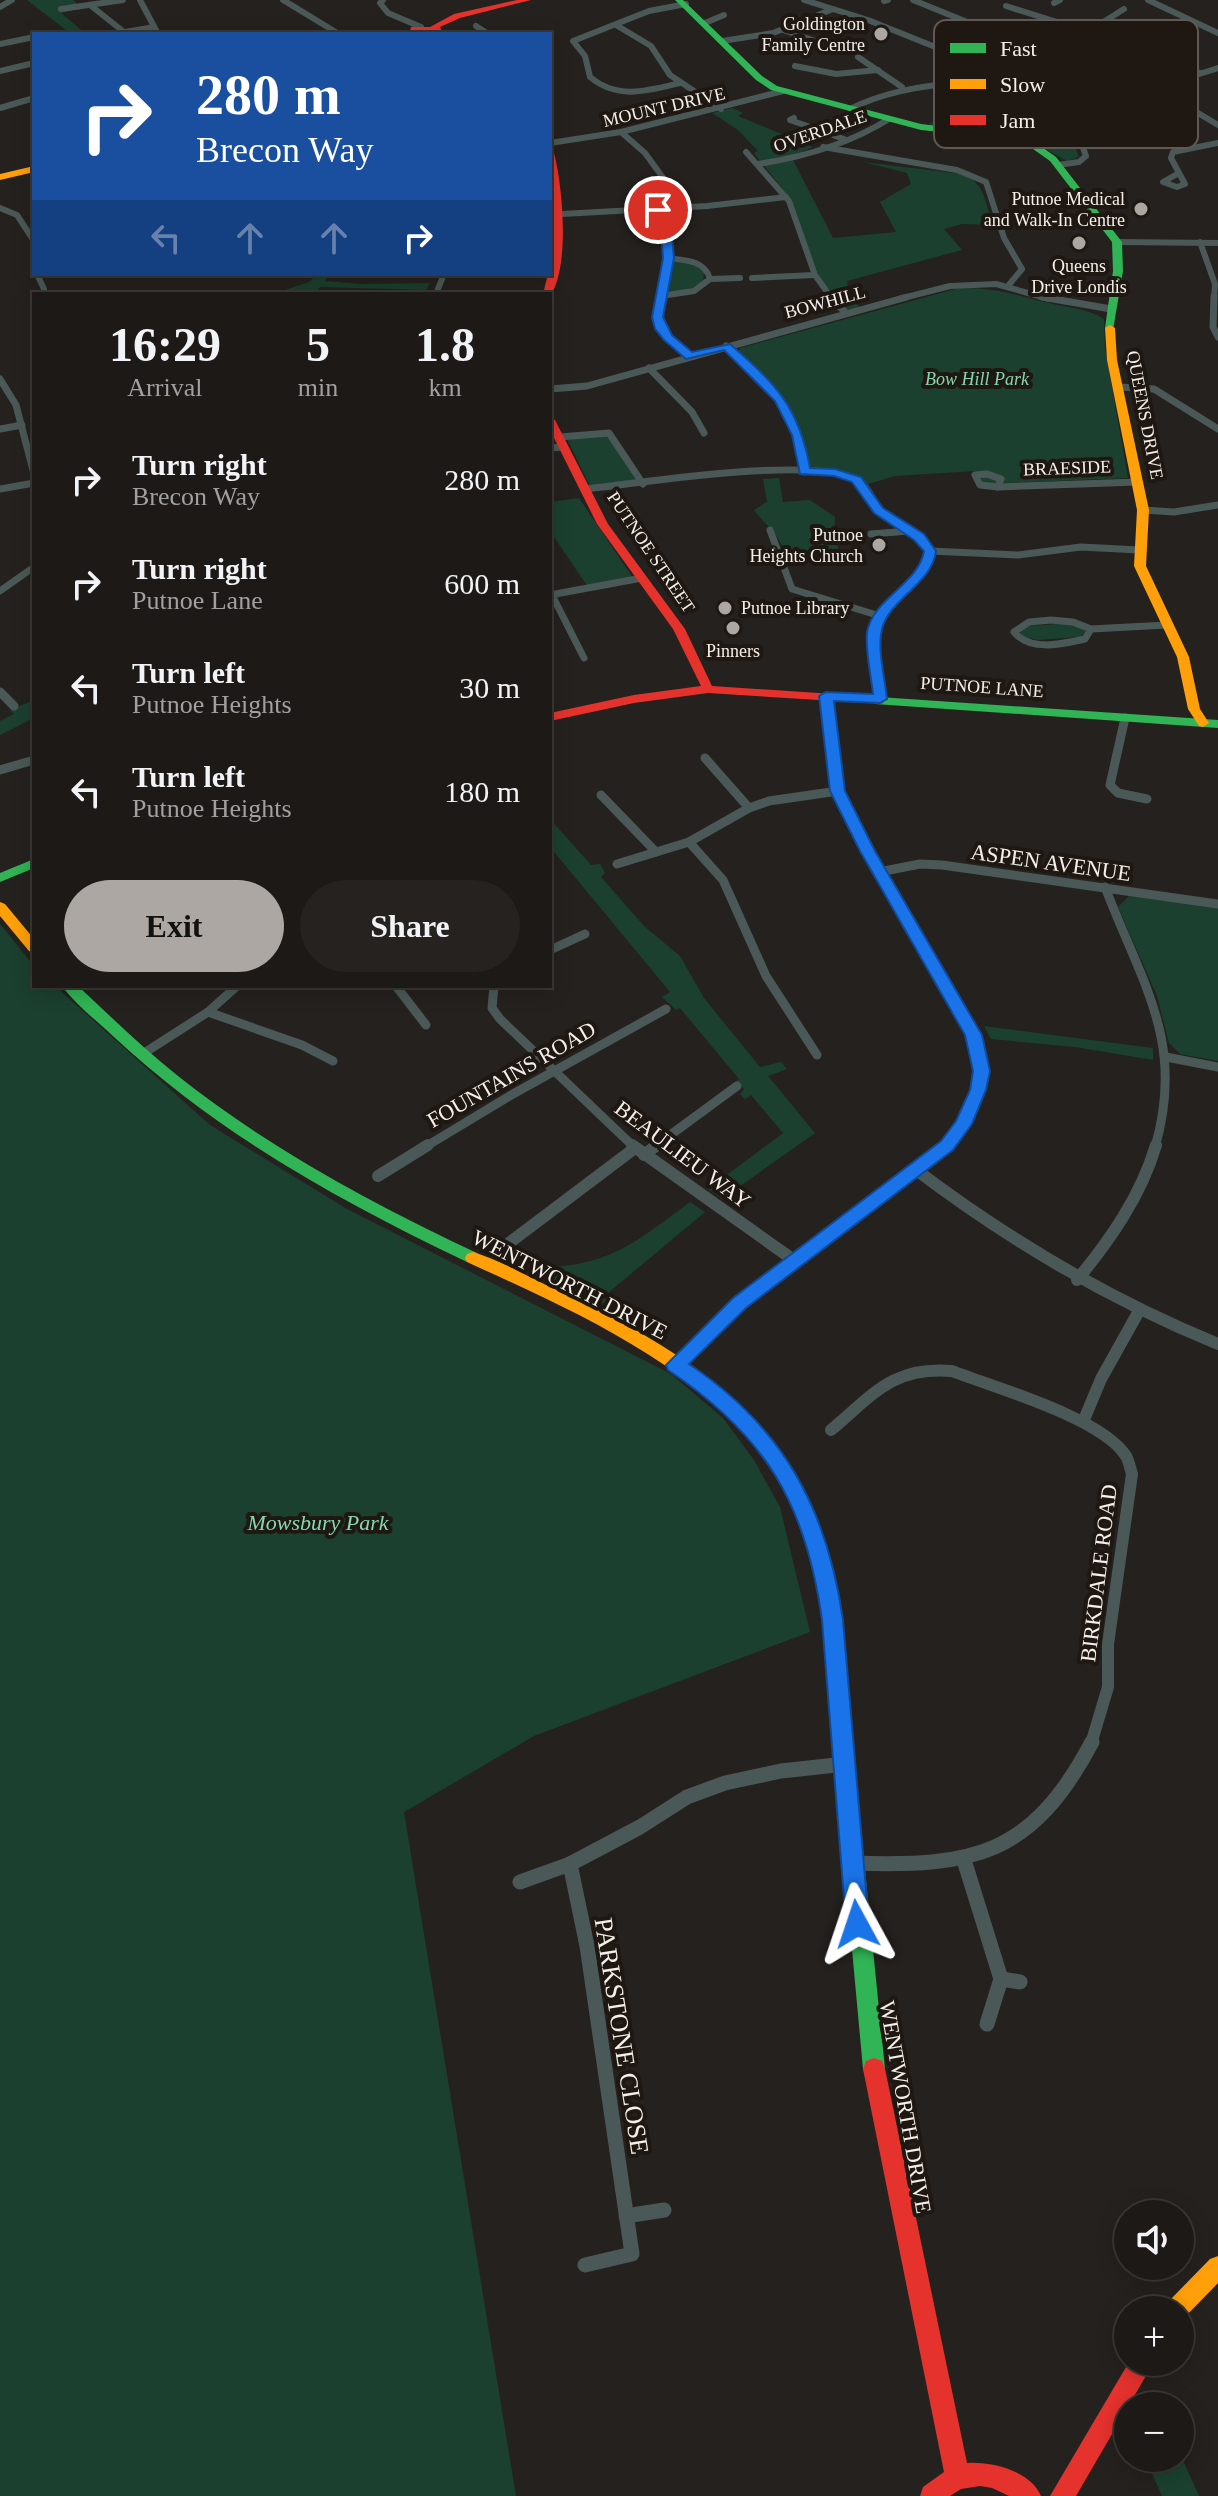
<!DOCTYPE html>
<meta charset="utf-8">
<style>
:root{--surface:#1c1916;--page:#25221f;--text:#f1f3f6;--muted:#a0a0a1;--line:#3a3835;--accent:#aca7a3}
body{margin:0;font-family:"Times New Roman",serif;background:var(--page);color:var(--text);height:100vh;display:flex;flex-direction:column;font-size:30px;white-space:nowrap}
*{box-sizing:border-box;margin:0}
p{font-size:26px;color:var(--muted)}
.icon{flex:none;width:44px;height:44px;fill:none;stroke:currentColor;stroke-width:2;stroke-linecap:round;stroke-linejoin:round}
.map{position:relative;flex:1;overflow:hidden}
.side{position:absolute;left:32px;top:292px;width:520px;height:696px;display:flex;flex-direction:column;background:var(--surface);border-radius:0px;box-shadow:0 4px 20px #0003,0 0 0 2px var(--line)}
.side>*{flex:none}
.banner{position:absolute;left:32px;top:32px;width:520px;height:244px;border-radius:0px;box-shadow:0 4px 20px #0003,0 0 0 2px var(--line);background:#1a4fa0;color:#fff;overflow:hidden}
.tools{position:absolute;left:1114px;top:2200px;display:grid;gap:16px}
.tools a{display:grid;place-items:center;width:80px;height:80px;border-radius:50%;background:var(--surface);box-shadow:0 4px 20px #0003,0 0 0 2px var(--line);font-size:40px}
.pin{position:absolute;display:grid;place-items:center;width:68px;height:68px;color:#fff;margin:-34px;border:4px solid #fff;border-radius:50%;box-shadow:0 2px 8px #0007}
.me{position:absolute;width:88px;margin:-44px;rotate:355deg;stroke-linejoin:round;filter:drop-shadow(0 0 6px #0008)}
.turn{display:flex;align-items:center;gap:28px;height:168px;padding:0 32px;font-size:36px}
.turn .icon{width:104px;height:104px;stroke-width:2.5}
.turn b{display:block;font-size:56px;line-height:68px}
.lanes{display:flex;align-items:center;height:76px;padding:0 32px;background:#0003;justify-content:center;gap:40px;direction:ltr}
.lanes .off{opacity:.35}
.eta{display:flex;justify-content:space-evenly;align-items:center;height:136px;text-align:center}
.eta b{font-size:48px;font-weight:700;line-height:56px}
.action{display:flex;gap:16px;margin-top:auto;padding:16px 32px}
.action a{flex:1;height:92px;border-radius:48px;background:var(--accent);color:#111;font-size:32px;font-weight:700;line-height:92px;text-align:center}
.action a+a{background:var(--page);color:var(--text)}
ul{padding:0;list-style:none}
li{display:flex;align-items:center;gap:24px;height:104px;padding:0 32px}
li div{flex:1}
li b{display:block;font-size:30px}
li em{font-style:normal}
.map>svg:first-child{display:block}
.green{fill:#1b402f}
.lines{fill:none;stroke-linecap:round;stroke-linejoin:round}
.street-far4{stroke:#4a5957;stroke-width:6}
.street-far3{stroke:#4a5957;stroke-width:7}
.street-far2{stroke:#4a5957;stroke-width:9}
.street-far1{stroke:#4a5957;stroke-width:12}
.street{stroke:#4a5957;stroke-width:15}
.fast{fill:#30b455;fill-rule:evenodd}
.slow{fill:#ff9f0a;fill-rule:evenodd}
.jam{fill:#e5322d;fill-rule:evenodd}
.route{fill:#1a73e8;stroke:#114b97;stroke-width:2}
.poi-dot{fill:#aca7a3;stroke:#1f1812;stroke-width:3}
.labels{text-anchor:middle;stroke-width:8;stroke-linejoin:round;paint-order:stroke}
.far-poi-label{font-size:18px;fill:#f4efeb;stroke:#1f1812;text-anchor:end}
.far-street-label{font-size:18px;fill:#f4efeb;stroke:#1f1812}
.far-park-label{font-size:18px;font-style:italic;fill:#83d8af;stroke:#1f1812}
.street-label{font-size:22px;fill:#f4efeb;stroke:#1f1812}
.park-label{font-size:22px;font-style:italic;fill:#83d8af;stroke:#1f1812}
.near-street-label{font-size:26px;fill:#f4efeb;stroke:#1f1812}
.key{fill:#1f1812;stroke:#5f5853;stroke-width:2}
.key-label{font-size:22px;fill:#f4efeb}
</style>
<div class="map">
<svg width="1218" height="2496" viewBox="0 0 1218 2496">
<rect width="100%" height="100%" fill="#25211e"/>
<g class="green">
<polygon points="27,0 73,0 82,8 61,13 86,34 71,34"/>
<path d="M732 108 743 113 738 116 813 147 791 156 833 238 896 232 880 202 911 184 907 173 863 162 962 174C985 182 986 204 992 225L962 224 944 229 962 250 847 281 849 297 860 307 847 310 828 292 817 272 790 198 754 153 758 151 738 130 712 113Z"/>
<polygon points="959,115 989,120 1003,129 1001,135 927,126 938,118"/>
<polygon points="1071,137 1079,157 1067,161 1026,138"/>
<polygon points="675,261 692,262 704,272 703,284 676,294 667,291 670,263"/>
<polygon points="317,274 329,274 325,281 362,284 430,283 426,290 320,287 316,294 273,294 309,282"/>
<path d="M959 288C992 287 1017 295 1049 303 1068 308 1087 308 1104 319L1105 347 1128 478 983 484 976 471 895 476 868 484C851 472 827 476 809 465 796 413 778 389 738 353L740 348Z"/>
<polygon points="609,436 636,481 590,486 567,439"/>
<path d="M779 478 783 502 810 500 835 517 834 537 839 550 786 555C776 529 769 530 754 510L767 502 763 479Z"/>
<polygon points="579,498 633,578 588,587 550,531 550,502"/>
<polygon points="1070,623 1080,626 1086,631 1080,637 1037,640 1022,636 1020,630 1029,626"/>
<polygon points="34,700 34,718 0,735 0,721 14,714 10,710"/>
<polygon points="550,819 591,865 600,864 605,873 601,877 644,926 680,956 704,998 760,1067 781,1062 787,1069 768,1076 815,1133 722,1199 708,1189 783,1133 751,1095 745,1099 740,1094 744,1089 735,1082 739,1079 680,1008 676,1010 662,997 670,992 550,847"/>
<polygon points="1131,894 1218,908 1218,1061 1180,1054 1169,1043 1157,996 1118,907"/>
<polygon points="0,924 34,966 34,986 55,986 210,1125 347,1209 671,1374 723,1418 754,1460 780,1507 810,1632 534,1736 404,1812 516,2496 0,2496"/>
<polygon points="984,1026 1153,1048 1153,1060 1075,1047 991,1039"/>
<path d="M690 1202 705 1212 608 1293 605 1304 551 1282 538 1268C612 1265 633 1244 690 1202Z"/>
<polygon points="1180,2454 1199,2496 1162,2496 1145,2458 1180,2458"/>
</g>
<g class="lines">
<g class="street-far4">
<polyline points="140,0 158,34"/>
<polyline points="283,0 339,34"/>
<polyline points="383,0 380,3 388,13 421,27"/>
<polyline points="804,0 868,20 1000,73 1008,78 1001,89"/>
<polyline points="913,0 1105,78 1179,95"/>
<polyline points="1148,0 1218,33"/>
<polyline points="884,1 888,0"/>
<polyline points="1054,3 1060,0"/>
<polyline points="90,5 124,32"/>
<polyline points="1006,6 1117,41 1200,73"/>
<polyline points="0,7 12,0"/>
<polyline points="61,9 123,0"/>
<polyline points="705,23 724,15"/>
<polyline points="616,25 651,46 670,75 721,109"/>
<polyline points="476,26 488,34"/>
<polyline points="783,30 821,43"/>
<polyline points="1086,33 1124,9"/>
<polyline points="114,34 154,27"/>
<polyline points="722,41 773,33 833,9"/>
<polyline points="0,44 34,37"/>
<polyline points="858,57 902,87"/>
<polyline points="967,60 1015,42"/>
<polyline points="795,66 836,74 878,70"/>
<polyline points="1218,68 1193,76 1179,90 1188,107 1218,125"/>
<polyline points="0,71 34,63"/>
<path d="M680 83C647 91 618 100 590 77L585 56 573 41 649 11 686 4"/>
<polyline points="0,108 34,98"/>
<path d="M850 109C907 80 1017 68 1067 117 1077 127 1081 143 1086 156L1079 162 1058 165"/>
<polyline points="794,118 790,120 844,139"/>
<polyline points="1069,118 1097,113 1133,86"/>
<polyline points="621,132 645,153 685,208"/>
<polyline points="550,143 621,132 783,91"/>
<polyline points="823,147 957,170 986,182 1004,238 1022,269 1008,286"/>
<polyline points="746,152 789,201 815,275 832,299"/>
<path d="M758 164C804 157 849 144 889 119"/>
<polyline points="1179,173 1163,182 1177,187 1185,184 1171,158 1173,152 1218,143"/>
<polyline points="0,208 17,215 34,241"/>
<polyline points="658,210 668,252 659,299"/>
<polyline points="562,214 707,206 786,197"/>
<polyline points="1117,242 1218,243"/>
<polyline points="1200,242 1215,284 1214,299"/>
<polyline points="37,274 44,289"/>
<polyline points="752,278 814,275"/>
<polyline points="710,279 740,278"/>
<polyline points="436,294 444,274"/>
<path d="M661 296 694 291 710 279C705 260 684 260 668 258"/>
<polyline points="899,299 950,286 996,284 1049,299"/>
</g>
<g class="street-far3">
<path d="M660 297C655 325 667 341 690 356"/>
<polyline points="830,297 845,312"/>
<polyline points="1042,297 1111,309"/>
<polyline points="1214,297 1213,327 1218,337"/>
<path d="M726 346C766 381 803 416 804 472"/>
<polyline points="649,368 692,412 704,433"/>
<polyline points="0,379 16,405 34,474"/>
<polyline points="1119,387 1154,389 1218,429"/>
<polyline points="550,389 587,386 907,297"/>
<polyline points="0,429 22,425"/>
<polyline points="560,437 609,433 643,484"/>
<polyline points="550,448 564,447"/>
<polygon points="987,474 1001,479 998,487 980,485 975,475"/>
<polyline points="998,487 1137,482"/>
<polyline points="0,489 34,483"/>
<path d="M585 489C643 483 808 456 856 479 870 486 874 507 887 517 902 529 919 534 930 551"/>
<polyline points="1143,510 1174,512 1218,505"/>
<polyline points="770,530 792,589 880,616"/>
<polyline points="871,534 909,531"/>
<polyline points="930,551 1018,555 1081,547 1139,550"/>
<polyline points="0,591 34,567"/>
<polyline points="550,595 642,578"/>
<polyline points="552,595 584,658"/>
<path d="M1051 620 1073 622 1091 629 1085 639C1062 644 1031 652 1014 632L1029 622Z"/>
<polyline points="1091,629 1167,625"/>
<path d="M876 674C864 593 913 609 930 551"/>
</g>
<g class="street-far2">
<polyline points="876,672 880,699"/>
<polyline points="0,692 14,706"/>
<polyline points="826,696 838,791 879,872 973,1035 982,1071 978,1090 973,1107 944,1147"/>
<polyline points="1125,718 1110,785 1118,793 1147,799"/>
<polyline points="705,758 749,808"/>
<polyline points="0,770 34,760"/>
<polyline points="601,795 656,852"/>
<polyline points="689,842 723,880 766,976 817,1055"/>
<polyline points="617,864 689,842 749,808 769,801 838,791"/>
<polyline points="879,872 920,864 942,865 1218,904"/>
<path d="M1105 887C1141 982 1186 1042 1155 1147"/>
<polyline points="550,950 585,934"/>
<polyline points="396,986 426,1025"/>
<polyline points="494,986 492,1008 500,1019 634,1147"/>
<polyline points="208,1012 302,1045 333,1061"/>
<polyline points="141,1055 208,1012 237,986"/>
<polyline points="1166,1057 1218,1067"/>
<polyline points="425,1147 513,1094 666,1009"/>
<polyline points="654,1147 737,1086"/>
</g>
<g class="street-far1">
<polyline points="632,1145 795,1261"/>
<polyline points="644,1155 657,1145"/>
<path d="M915 1169C1010 1241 1108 1299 1218 1344"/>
<polyline points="378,1176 428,1145"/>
<polyline points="509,1243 635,1148"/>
<path d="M1077 1280C1110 1240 1141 1196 1156 1145"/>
<polyline points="675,1365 739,1303 946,1145"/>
<polyline points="1083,1422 1101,1379 1139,1311"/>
<path d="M831 1430C873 1395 892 1366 952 1371 996 1388 1102 1418 1126 1456 1129 1461 1130 1468 1132 1474L1108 1644V1687L1091 1744"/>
</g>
<g class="street">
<polyline points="964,1860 1001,1979 987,2024"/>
<path d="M852 1863C973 1867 1031 1857 1092 1742"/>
<polyline points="520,1882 570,1864"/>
<polyline points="1001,1979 1020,1982"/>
<polyline points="626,2216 664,2210"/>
<polyline points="585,2265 632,2254 587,1946 570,1864 640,1827 687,1797 725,1783 781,1771 845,1764"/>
</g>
<g class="fast">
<polygon points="675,0 683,0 762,76 777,86 921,124 1010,135 1039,145 1056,157 1122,242 1123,271 1113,330 1105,328 1113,271 1112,242 1050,161 1033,149 1006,139 921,130 771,90 756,80"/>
<polygon points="879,697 1218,720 1218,728 875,704 875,698"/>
<polygon points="34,859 34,868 0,882 0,873"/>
<path d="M62 986H78C111 1017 143 1048 178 1076 270 1149 373 1204 479 1254L481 1258 479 1262H467C340 1201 218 1134 114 1037 97 1021 76 1005 62 986Z"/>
<polygon points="815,1530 821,1533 824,1538 836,1580 885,2069 882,2077 874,2080 866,2077 863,2069 818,1580 806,1538 809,1533"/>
</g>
<g class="slow">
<polygon points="34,166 34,172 0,180 0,174"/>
<polygon points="1110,325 1115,328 1117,360 1149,510 1146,566 1189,657 1200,709 1209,723 1203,727 1199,726 1188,709 1177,657 1134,566 1137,510 1107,360 1105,328"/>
<polygon points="0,902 5,904 34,939 34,953 29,951 0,916"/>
<path d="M473 1252C498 1260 522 1273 546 1285 625 1322 713 1366 768 1436 792 1468 808 1502 824 1538L821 1543 815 1546 809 1543C800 1525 794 1505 784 1488 716 1372 584 1316 467 1262L465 1258 467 1254Z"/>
<polygon points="1218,2256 1218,2283 1184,2318 1180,2320 1180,2310 1164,2310 1168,2302 1210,2259"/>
</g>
<g class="jam">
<polygon points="517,0 531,0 460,18 440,27 443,34 437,34 436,31 409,34 411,27 430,27 454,14"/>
<path d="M550 150 554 153C563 187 570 268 550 296V294H543L548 274H550L554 224Z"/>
<polygon points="550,417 555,420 608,524 685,629 712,686 879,697 883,698 883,704 708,693 634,703 550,721 550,713 634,695 701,686 673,629 597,524 550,430"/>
<path d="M874 2058 882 2061 885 2069 967 2463C991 2461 1031 2471 1041 2496H1009L992 2488 980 2486 961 2489 950 2496H920L923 2487 944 2472 863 2069 866 2061Z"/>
<polygon points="1129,2362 1154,2362 1076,2496 1050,2496"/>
</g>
</g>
<path class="route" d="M658 207 663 210 672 235 674 258 663 317 672 335 692 352 730 344C776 384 799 407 810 468L835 469 861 477 883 508 924 534 936 551C932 584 890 598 882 629 877 649 885 678 887 699L880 703 834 701 845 791 875 851 982 1035 990 1071 986 1090 972 1124 953 1150 746 1308 689 1364C783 1427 827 1508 843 1620L869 1924 866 1933 857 1936 849 1933 846 1924 822 1620C806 1504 766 1436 668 1370L666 1365 733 1298 941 1141 956 1121 970 1090 973 1071 965 1035 860 851 830 791 819 696 826 692 873 694C871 675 865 651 867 632 873 598 918 585 924 551L914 540 874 513 852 482 834 476 800 474 792 435 775 401 724 350 686 359 664 340 655 329 652 317 663 258 661 235 653 210Z"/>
<g class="poi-dot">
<circle cx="881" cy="34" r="8"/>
<circle cx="1141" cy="209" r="8"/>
<circle cx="1079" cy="243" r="8"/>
<circle cx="879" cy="545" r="8"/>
<circle cx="725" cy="608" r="8"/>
<circle cx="733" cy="628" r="8"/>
</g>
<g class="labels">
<g class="far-poi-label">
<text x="865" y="30">Goldington<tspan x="865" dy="21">Family Centre</tspan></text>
<text x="1125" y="205">Putnoe Medical<tspan x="1125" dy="21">and Walk-In Centre</tspan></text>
<text x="1079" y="272" text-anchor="middle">Queens<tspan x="1079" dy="21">Drive Londis</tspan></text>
<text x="863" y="541">Putnoe<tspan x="863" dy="21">Heights Church</tspan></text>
<text x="741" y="614" text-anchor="start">Putnoe Library</text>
<text x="733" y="657" text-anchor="middle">Pinners</text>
</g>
<g class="far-street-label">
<text transform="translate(664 107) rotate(-13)" y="6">MOUNT DRIVE</text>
<text transform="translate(820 131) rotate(-19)" y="6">OVERDALE</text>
<text transform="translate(825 302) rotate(-15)" y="6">BOWHILL</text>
<text transform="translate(1145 415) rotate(79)" y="6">QUEENS DRIVE</text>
<text transform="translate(1067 468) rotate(-2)" y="6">BRAESIDE</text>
<text transform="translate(651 552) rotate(56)" y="6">PUTNOE STREET</text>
<text transform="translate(982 687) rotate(4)" y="6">PUTNOE LANE</text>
</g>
<g class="far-park-label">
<text x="977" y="385">Bow Hill Park</text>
</g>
<g class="street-label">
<text transform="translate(1051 862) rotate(8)" y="8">ASPEN AVENUE</text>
<text transform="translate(511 1074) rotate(-30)" y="8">FOUNTAINS ROAD</text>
<text transform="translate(683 1154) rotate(37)" y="8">BEAULIEU WAY</text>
<text transform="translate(570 1284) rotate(27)" y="8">WENTWORTH DRIVE</text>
<text transform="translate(1098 1573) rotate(-83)" y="8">BIRKDALE ROAD</text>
<text transform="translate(906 2107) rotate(80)" y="8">WENTWORTH DRIVE</text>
</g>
<g class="park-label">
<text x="318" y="1530">Mowsbury Park</text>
</g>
<g class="near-street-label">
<text transform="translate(622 2036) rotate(81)" y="9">PARKSTONE CLOSE</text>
</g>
</g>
<rect x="934" y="20" width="264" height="128" rx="12" class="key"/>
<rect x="950" y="43" width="36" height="10" fill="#30b455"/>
<rect x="950" y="79" width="36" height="10" fill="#ff9f0a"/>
<rect x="950" y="115" width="36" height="10" fill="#e5322d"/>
<g class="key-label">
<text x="1000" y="56">Fast</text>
<text x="1000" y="92">Slow</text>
<text x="1000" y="128">Jam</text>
</g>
</svg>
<div class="tools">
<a><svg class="icon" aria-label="sound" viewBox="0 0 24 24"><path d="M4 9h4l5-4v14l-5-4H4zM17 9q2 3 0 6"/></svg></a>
<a>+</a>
<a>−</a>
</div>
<div class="pin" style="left:658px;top:210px;background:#d93025"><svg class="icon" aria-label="arrive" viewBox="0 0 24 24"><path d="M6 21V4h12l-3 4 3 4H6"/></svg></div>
<svg class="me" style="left:857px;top:1924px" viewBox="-20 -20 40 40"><path d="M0-17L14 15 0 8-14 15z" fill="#1a73e8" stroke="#fff" stroke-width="4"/></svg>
<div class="banner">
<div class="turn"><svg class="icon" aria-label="right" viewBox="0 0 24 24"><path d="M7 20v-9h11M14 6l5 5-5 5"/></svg><div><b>280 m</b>Brecon Way</div></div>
<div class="lanes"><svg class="icon off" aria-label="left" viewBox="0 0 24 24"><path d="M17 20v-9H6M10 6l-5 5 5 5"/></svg><svg class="icon off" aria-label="ahead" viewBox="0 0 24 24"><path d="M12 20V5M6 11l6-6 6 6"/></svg><svg class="icon off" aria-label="ahead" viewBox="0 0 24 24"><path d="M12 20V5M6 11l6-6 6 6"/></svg><svg class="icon" aria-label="right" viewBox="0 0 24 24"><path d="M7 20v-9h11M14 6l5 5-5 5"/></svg></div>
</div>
<section class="side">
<div class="eta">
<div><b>16:29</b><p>Arrival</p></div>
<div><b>5</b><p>min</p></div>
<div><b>1.8</b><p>km</p></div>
</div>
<ul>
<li><svg class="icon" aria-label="right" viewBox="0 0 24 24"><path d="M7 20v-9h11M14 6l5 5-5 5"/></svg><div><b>Turn right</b><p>Brecon Way</p></div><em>280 m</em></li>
<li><svg class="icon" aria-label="right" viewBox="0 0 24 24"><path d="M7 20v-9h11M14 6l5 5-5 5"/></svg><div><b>Turn right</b><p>Putnoe Lane</p></div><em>600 m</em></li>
<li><svg class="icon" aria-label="left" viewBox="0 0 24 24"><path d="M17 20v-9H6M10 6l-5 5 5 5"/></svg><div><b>Turn left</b><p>Putnoe Heights</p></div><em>30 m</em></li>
<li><svg class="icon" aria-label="left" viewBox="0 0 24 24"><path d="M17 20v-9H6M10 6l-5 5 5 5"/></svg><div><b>Turn left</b><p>Putnoe Heights</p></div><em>180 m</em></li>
</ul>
<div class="action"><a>Exit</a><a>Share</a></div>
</section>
</div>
